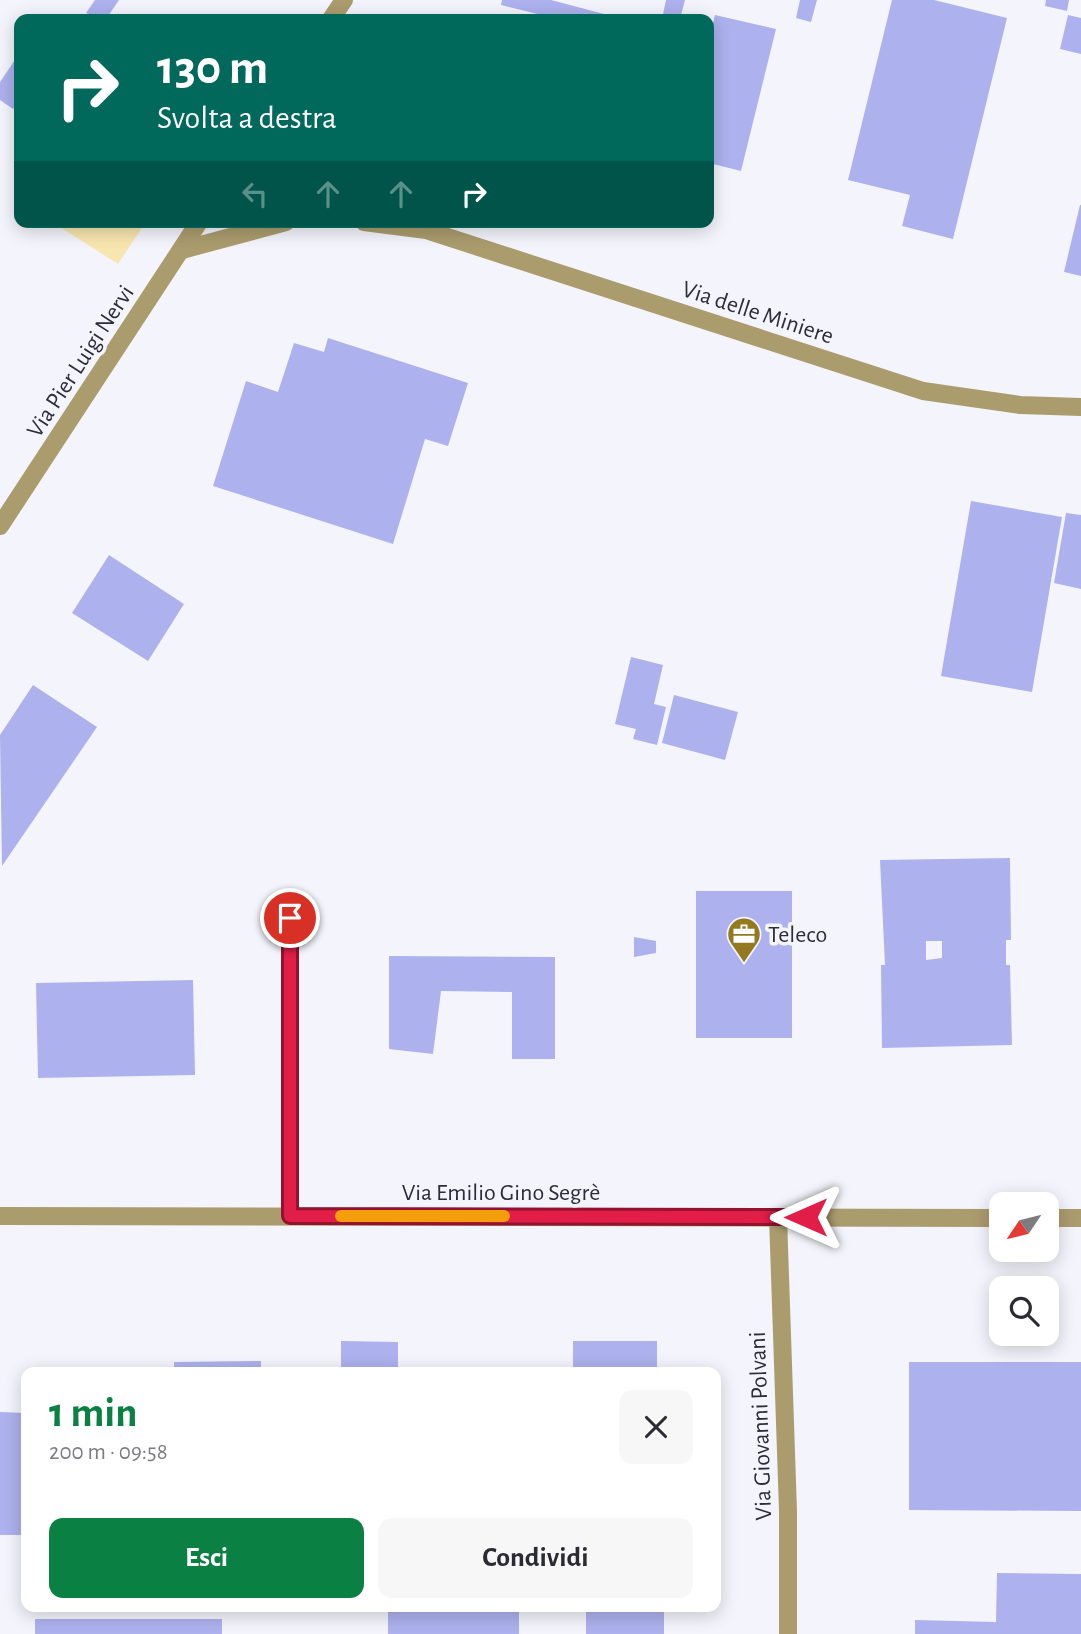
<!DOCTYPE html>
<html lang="it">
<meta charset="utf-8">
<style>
:root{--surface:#fff;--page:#f7f7f7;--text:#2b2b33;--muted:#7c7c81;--accent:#0b8043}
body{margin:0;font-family:"Alegreya Sans",sans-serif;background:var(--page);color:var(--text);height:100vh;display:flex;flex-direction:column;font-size:26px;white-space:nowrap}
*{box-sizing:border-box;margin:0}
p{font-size:23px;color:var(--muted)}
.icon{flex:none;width:38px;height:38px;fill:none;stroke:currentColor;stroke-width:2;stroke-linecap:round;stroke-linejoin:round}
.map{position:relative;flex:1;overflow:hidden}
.panel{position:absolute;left:21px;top:1367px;width:700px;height:245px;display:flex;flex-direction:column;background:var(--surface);border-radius:14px;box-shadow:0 4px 18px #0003}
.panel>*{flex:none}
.hud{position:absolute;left:14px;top:14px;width:700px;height:214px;border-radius:14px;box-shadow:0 4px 18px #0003;background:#00695c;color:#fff;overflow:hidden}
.needle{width:46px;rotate:235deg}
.fabs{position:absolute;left:989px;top:1192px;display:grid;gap:14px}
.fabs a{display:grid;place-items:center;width:70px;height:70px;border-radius:14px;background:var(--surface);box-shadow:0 4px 18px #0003;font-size:35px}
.pin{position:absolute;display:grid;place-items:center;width:60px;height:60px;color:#fff;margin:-30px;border:4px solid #fff;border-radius:50%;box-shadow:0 2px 7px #0007}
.me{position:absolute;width:77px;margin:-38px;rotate:270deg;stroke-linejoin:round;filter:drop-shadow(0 0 5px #0008)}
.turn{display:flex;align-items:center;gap:24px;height:147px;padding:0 28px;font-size:32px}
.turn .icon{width:91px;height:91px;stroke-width:2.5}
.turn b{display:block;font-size:49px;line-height:60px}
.lanes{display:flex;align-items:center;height:66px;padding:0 28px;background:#0003;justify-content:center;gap:35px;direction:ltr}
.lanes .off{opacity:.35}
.round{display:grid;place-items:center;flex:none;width:74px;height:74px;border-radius:14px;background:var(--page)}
.summary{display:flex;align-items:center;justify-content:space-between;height:119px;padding:0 28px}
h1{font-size:42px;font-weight:700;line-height:52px;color:var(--accent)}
.action{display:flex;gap:14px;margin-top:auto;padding:14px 28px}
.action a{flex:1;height:80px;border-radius:14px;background:var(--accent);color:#fff;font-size:28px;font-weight:700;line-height:80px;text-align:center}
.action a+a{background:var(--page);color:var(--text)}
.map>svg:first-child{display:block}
.green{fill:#f8e6b0}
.building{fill:#adb1ed;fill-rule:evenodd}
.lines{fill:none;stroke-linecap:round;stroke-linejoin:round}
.street{stroke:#ab9c6e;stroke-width:18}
.route-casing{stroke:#92132f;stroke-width:18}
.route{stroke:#e11d48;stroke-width:12}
.slow{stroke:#f59e0b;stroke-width:12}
.labels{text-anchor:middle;stroke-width:7;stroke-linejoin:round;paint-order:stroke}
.street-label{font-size:24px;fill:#2c2d3b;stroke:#f4f5fc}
.poi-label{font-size:24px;fill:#2c2d3b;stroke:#f4f5fc;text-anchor:start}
</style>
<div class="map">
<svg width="1081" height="1634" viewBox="0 0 1081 1634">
<rect width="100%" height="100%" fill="#f4f5fc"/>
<polygon class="green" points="52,222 146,222 118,264"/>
<g class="building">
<polygon points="95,0 119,0 106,19 87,19 90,15 86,13"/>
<polygon points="502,0 551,0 623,19 558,19 501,5"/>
<polygon points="666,0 685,0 680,19 662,19"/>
<polygon points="800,0 817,0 811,22 796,18"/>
<polygon points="892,0 934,0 1007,18 953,239 902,226 910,195 848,180"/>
<polygon points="1046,0 1069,0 1067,11 1045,6"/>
<polygon points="715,15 776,29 741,171 709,163 709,40"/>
<polygon points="1068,15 1081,18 1081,54 1060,49"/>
<polygon points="19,54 19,101 13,109 0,100 0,82"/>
<polygon points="1080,205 1081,205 1081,276 1064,272"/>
<polygon points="328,338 468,383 448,446 425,439 393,544 213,486 246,381 278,392 294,343 324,352"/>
<polygon points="971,501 1062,517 1032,692 941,676"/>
<polygon points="1066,513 1081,515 1081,589 1054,583"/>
<polygon points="109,555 184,604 148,661 72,613"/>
<polygon points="631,657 663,665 654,704 666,707 657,745 633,739 636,729 615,724"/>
<polygon points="33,685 97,727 2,866 0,735"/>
<polygon points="674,695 738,712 725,760 662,743"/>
<path d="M1010 858 1011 940H1006V965H1010L1012 1045 882 1048 881 965H885L880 860ZM926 941H942V958L926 960Z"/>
<rect x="696" y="891" width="96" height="147"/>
<polygon points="634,937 656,941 656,953 634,957"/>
<polygon points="389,956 555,957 555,1059 512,1059 512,992 441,991 433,1054 389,1049"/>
<polygon points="193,980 195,1075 38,1078 36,983"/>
<polygon points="341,1341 398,1342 398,1372 341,1372"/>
<rect x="573" y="1341" width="84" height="31"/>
<polygon points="261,1361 261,1372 174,1372 174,1362"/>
<polygon points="909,1362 1081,1362 1081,1511 909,1510"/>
<polygon points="0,1412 26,1413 26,1535 0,1535"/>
<polygon points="997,1573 1081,1574 1081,1634 915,1634 915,1620 996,1622"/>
<rect x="586" y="1606" width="78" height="28"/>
<polygon points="519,1609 519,1634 388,1634 388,1610"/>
<rect x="35" y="1619" width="187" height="15"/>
</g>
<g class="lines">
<g class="street">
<polyline points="331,19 344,0"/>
<polyline points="364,222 426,230 923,391 1020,405 1081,407"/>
<polyline points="182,250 286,222"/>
<polyline points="0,526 199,222"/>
<polyline points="290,918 290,1216"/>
<polyline points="0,1216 1001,1218"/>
<polyline points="778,1217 788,1511 788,1634"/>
<polyline points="1046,1218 1081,1218"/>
</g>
</g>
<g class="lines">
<g class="route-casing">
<polyline id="route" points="290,918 290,1216 806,1217"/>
</g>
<use href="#route" class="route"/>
<polyline class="slow" points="341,1216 504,1216"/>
</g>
<defs>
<g id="office-pin" transform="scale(1.75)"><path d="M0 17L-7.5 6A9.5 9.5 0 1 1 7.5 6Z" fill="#937a20" stroke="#f4f5fc"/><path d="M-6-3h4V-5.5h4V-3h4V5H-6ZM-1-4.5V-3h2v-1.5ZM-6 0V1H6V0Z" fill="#fff"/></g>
</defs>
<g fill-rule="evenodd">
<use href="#office-pin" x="744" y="934"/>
</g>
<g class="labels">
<g class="street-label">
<text transform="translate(758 312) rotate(18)" y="8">Via delle Miniere</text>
<text transform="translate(80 361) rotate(-57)" y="8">Via Pier Luigi Nervi</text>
<text x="501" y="1200">Via Emilio Gino Segrè</text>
<text transform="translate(760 1426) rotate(-92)" y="8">Via Giovanni Polvani</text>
</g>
<g class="poi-label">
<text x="768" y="942">Teleco</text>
</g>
</g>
</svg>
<div class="fabs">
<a><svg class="needle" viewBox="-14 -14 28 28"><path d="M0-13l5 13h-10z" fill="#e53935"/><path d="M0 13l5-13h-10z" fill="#7c7c81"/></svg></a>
<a><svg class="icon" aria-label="search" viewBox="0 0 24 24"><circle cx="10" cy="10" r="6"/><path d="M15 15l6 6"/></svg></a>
</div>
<div class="pin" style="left:290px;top:918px;background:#d93025"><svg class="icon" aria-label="arrive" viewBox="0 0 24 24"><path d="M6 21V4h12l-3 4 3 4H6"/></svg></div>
<svg class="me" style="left:806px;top:1217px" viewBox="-20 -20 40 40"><path d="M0-17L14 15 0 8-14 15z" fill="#e11d48" stroke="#fff" stroke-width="4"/></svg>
<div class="hud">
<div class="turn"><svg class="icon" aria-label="right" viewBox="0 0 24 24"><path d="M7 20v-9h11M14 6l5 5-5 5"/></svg><div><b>130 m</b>Svolta a destra</div></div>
<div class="lanes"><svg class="icon off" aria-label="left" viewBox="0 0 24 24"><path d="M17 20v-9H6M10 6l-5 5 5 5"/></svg><svg class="icon off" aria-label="ahead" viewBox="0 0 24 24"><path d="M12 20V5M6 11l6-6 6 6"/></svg><svg class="icon off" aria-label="ahead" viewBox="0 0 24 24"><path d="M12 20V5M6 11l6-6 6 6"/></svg><svg class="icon" aria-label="right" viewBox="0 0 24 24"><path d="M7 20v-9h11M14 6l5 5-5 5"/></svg></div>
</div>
<section class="panel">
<div class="summary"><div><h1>1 min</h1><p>200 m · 09:58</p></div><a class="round"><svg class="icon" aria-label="close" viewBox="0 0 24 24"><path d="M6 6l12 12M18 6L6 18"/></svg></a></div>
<div class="action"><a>Esci</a><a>Condividi</a></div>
</section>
</div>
